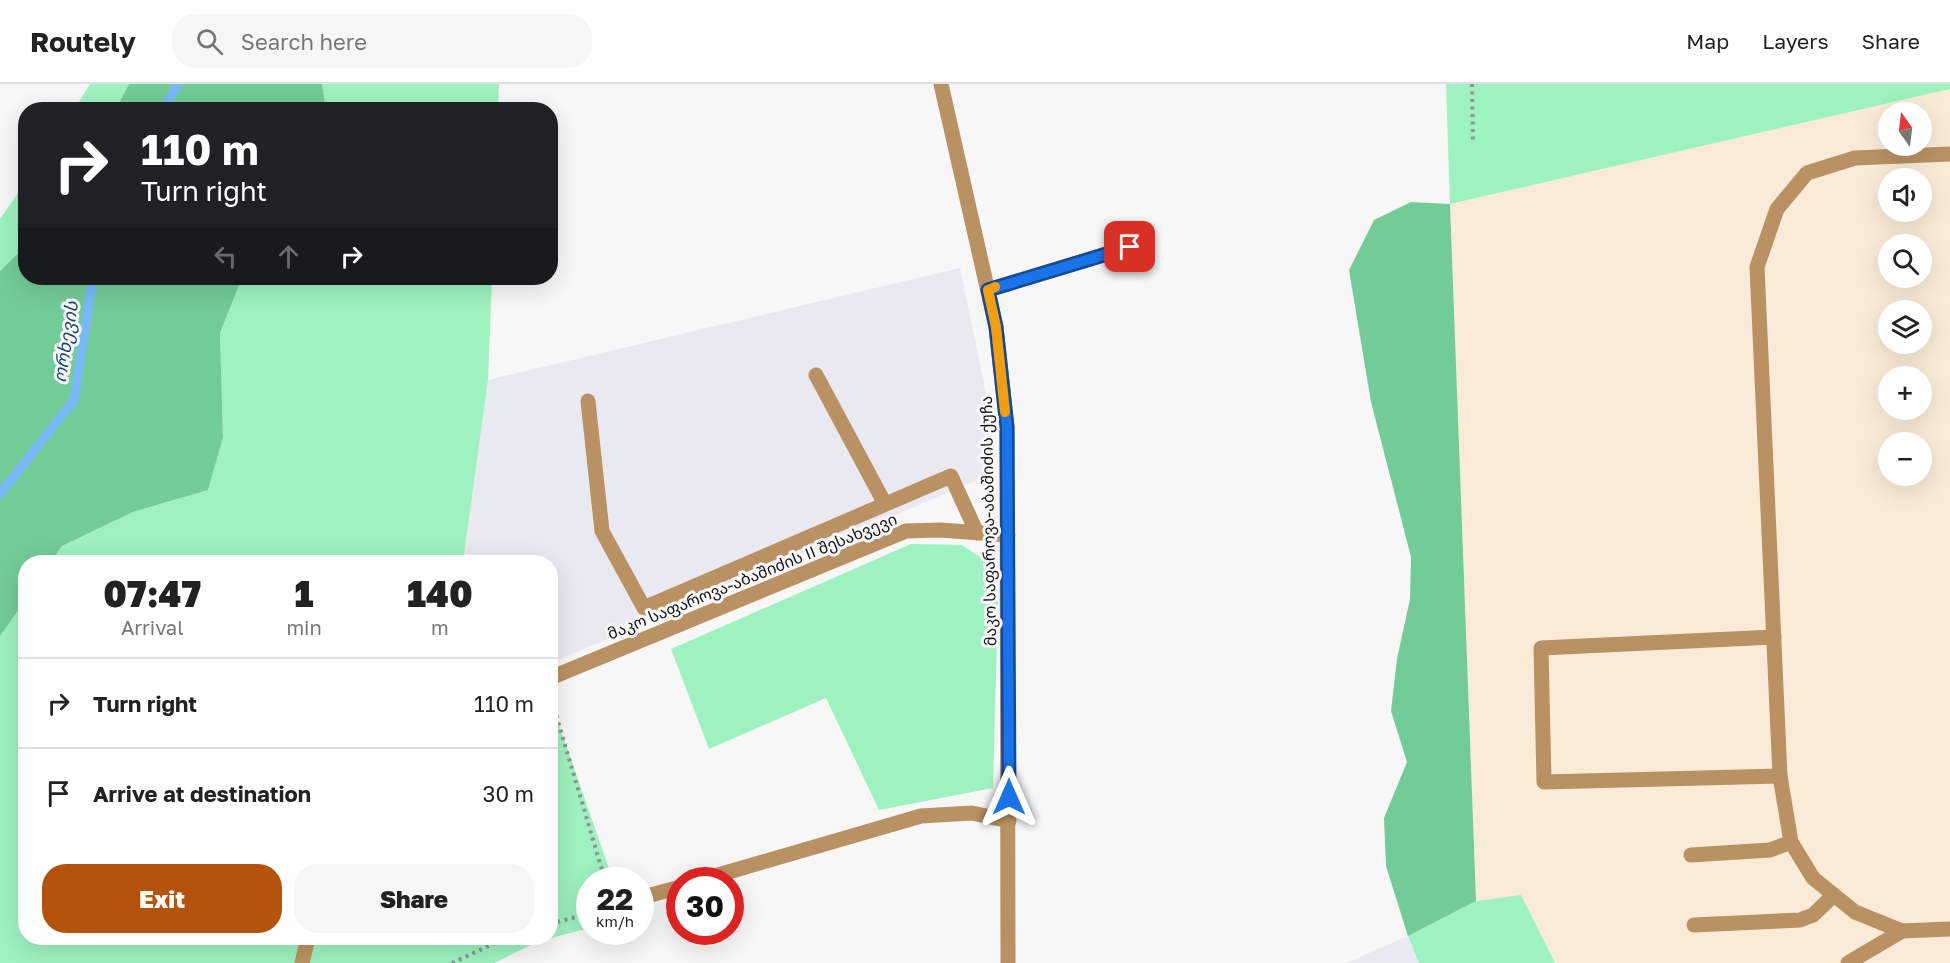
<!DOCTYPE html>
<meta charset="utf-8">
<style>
:root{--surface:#fff;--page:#f6f6f6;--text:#222;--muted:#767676;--line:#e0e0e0;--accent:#b45309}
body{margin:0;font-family:"Golos Text","Noto Sans Georgian",sans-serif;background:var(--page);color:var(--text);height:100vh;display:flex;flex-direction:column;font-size:22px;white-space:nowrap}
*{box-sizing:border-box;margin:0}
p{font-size:20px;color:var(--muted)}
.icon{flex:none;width:33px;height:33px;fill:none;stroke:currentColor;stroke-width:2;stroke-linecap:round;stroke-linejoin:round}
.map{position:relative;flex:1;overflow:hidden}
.details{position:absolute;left:18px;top:471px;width:540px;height:390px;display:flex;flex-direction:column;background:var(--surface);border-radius:24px;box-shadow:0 6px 24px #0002}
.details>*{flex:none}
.top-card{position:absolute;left:18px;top:18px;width:540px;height:183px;border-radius:24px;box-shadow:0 6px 24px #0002;background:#202124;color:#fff;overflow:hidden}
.needle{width:39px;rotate:346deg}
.tools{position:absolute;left:1878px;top:18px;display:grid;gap:12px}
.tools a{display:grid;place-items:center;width:54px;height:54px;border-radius:50%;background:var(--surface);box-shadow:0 6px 24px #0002;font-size:30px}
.speed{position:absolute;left:576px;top:783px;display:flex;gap:12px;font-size:30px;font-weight:700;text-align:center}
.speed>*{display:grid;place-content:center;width:78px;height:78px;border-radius:50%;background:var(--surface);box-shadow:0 6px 24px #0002;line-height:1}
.speed small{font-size:15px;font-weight:400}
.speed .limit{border:9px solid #d22;background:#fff;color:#111}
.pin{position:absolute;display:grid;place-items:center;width:51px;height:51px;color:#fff;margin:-26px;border-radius:12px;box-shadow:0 3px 9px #0006}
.me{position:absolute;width:66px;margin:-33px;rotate:0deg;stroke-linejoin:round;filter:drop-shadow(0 0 4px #0008)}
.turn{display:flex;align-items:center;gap:21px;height:126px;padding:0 24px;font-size:27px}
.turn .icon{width:78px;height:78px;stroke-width:2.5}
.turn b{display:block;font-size:42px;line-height:51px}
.lanes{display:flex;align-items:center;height:57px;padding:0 24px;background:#0003;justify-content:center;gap:30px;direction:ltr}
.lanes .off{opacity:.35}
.eta{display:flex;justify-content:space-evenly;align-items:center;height:102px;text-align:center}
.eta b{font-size:36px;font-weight:800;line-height:42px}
.primary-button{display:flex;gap:12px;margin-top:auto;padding:12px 24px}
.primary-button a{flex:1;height:69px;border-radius:24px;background:var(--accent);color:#fff;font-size:24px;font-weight:800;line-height:69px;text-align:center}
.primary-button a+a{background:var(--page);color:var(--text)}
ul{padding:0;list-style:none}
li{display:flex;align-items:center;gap:18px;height:90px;padding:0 24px;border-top:2px solid var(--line)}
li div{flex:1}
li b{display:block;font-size:22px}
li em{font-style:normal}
header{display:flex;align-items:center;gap:36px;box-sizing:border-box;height:84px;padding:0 30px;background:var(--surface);border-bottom:2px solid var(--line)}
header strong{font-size:28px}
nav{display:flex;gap:33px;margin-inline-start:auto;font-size:21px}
.search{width:420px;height:54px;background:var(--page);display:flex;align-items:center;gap:15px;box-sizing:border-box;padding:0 21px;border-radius:24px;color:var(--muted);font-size:22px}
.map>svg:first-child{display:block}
.commercial{fill:#f9ebd7;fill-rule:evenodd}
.built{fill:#e9e9f2}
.green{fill:#9df2bf}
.forest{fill:#72cc97}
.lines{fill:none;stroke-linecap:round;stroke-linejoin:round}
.stream{stroke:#77b9fb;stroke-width:9}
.path{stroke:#929293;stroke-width:4;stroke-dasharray:3 4.5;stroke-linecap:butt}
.minor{stroke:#ba9163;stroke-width:15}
.route-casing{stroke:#114b97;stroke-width:15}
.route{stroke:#1a73e8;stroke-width:10}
.slow{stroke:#f59e0b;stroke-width:10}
.labels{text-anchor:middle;stroke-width:6;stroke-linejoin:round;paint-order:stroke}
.street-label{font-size:16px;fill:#131314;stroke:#f7f7f8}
.water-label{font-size:18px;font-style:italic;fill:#194872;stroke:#f7f7f8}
</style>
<header>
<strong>Routely</strong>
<div class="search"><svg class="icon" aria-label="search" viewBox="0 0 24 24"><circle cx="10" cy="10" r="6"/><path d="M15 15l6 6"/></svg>Search here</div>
<nav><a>Map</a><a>Layers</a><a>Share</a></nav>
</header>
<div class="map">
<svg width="1950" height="879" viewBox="0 0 1950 879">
<rect width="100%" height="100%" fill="#f7f7f8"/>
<path class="commercial" d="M1950 5V879H1555L1521 811 1476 817 1450 120ZM1888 28H1922V62H1888ZM1888 94H1922V128H1888ZM1888 160H1922V194H1888ZM1888 226H1922V260H1888ZM1888 292H1922V326H1888ZM1888 358H1922V392H1888Z"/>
<g class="built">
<polygon points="960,184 994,348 991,390 551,579 550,478 463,478 488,296"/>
<polygon points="1408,852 1419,879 1346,879"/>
</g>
<g class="green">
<polygon points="90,0 129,0 116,25 74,26"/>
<polygon points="322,0 499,0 498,25 326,25"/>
<polygon points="1446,0 1950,0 1950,5 1450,120"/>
<polygon points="25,99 25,162 0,187 0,135"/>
<polygon points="242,194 492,194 488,296 463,478 51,478 62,462 133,428 208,406 223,354 220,249"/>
<polygon points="911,460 962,461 986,477 998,515 993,704 879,726 826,614 709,665 671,565"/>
<polygon points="25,517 26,854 550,854 551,618 613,796 590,796 589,844 537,858 494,879 0,879 0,552"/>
<polygon points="1521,811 1555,879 1419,879 1408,852 1476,817"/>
</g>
<g class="forest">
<polygon points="129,0 322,0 326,25 116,25"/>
<polygon points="1411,118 1450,120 1476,817 1408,852 1386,782 1384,734 1407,678 1391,627 1397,575 1410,515 1411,473 1371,318 1349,186 1374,136"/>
<polygon points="25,162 26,194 242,194 220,249 223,354 208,406 133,428 62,462 51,478 26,478 25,517 0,552 0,187"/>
</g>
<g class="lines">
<g class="stream">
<polyline points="163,26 178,0"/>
<polyline points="0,410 74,316 93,194"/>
</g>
<g class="path">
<polyline points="1472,0 1473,60"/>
<polyline points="552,617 605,796"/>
<polyline points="550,840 590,829"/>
<polyline points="452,879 506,854"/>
</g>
<g class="minor">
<polyline points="941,0 996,243 1007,343 1008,879"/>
<polyline points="1950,70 1855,74 1807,89 1777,125 1757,183 1780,692 1791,758 1813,794 1855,828 1902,847 1950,845"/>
<polyline points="988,206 1129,163"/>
<polyline points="816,291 885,420"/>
<polyline points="588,317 602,447 644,524 951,392 977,449"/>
<polyline points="1774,553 1541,564 1544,698 1780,692"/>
<polyline points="550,594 906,447 940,446 1008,451"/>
<polyline points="1691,771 1770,766 1791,758"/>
<polyline points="701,796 921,732 972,729 1009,737"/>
<polyline points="640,814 680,803"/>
<polyline points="1694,841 1800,836 1813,831 1834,811"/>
<polyline points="302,879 308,854"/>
<polyline points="1848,879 1902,847"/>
</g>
</g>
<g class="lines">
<g class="route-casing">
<polyline id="route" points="1009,713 1007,343 996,243 988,206 1130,163"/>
</g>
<use href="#route" class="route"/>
<polyline class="slow" points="995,203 988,206 996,243 1005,328"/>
</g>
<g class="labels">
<g class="street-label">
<text transform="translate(988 437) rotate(-91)" y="6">მაკო საფაროვა-აბაშიძის ქუჩა</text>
<text transform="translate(752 492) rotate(-22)" y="6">მაკო საფაროვა-აბაშიძის II შესახვევი</text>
</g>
<g class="water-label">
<text transform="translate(66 258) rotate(-81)" y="6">ორხევის</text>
</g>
</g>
</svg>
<div class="tools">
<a><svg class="needle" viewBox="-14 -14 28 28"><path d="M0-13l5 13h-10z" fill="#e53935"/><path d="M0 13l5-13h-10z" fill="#767676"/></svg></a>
<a><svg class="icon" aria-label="sound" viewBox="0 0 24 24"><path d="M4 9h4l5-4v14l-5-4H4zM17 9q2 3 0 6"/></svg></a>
<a><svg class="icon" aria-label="search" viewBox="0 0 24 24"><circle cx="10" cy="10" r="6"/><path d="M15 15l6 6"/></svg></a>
<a><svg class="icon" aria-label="layers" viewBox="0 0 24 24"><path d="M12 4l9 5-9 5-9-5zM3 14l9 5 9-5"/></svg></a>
<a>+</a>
<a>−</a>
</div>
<div class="speed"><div>22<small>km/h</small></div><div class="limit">30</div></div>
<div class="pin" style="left:1130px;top:163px;background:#d93025"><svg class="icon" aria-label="arrive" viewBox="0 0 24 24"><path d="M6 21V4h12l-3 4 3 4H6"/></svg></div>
<svg class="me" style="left:1009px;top:713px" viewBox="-20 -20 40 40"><path d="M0-17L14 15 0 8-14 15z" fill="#1a73e8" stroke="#fff" stroke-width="4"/></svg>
<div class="top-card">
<div class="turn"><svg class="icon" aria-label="right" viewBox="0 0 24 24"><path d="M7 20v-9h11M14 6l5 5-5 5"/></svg><div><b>110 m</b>Turn right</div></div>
<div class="lanes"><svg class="icon off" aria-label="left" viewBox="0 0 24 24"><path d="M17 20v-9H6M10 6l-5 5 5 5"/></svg><svg class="icon off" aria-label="ahead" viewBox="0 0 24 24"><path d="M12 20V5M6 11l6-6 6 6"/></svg><svg class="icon" aria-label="right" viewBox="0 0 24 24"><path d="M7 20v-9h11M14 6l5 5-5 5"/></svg></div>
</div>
<section class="details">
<div class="eta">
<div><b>07:47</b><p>Arrival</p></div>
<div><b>1</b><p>min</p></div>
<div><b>140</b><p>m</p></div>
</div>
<ul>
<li><svg class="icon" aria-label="right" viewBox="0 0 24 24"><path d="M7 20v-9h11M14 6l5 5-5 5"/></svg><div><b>Turn right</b></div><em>110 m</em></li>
<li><svg class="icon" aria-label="arrive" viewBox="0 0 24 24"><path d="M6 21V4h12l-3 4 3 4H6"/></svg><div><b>Arrive at destination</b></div><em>30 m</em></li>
</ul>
<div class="primary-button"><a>Exit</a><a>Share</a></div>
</section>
</div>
